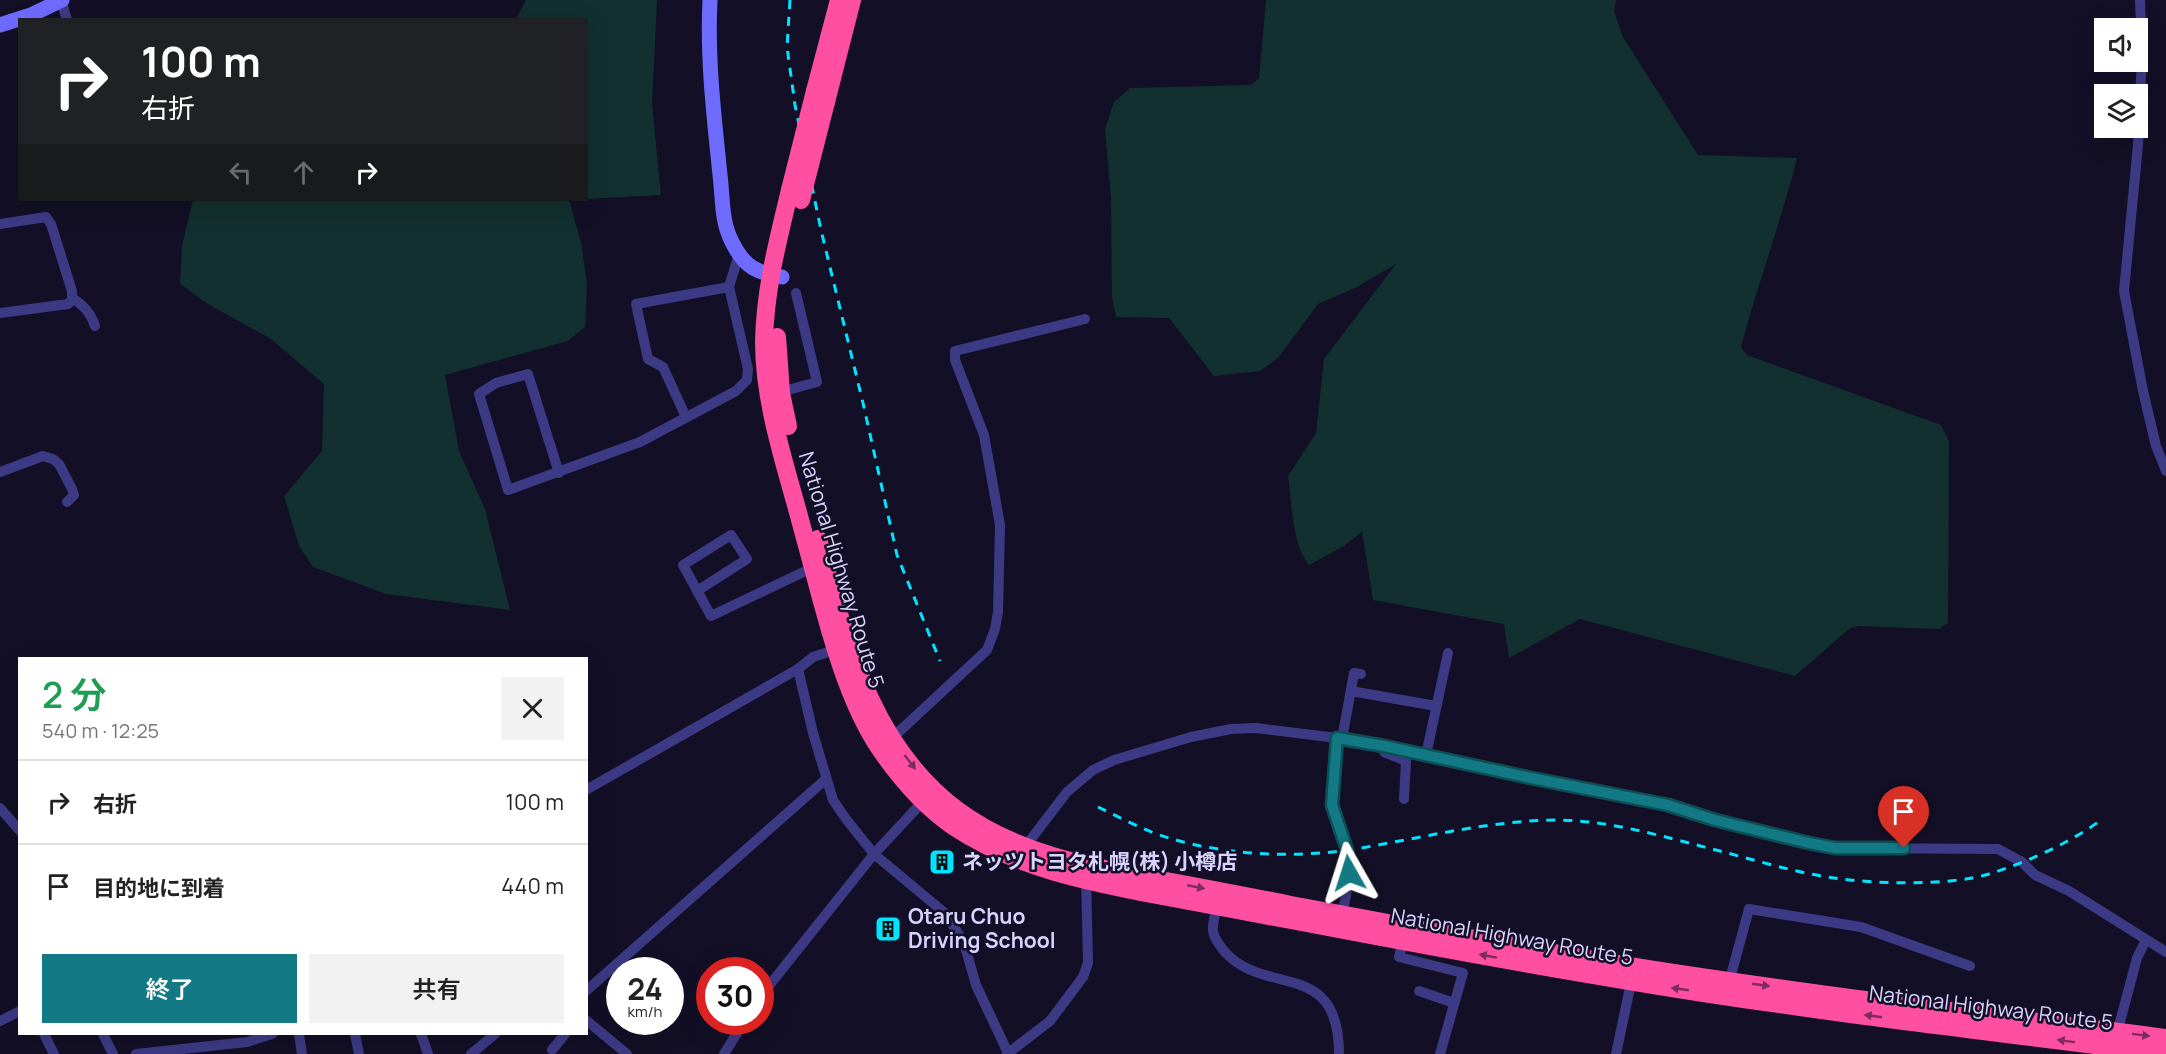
<!DOCTYPE html>
<html lang="ja">
<meta charset="utf-8">
<style>
:root{--surface:#fff;--page:#f2f2f2;--text:#222;--muted:#767676;--line:#e0e0e0;--accent:#137a85}
body{margin:0;font-family:Manrope,"Noto Sans JP",sans-serif;background:var(--page);color:var(--text);height:100vh;display:flex;flex-direction:column;font-size:22px;white-space:nowrap}
*{box-sizing:border-box;margin:0}
p{font-size:20px;color:var(--muted)}
.icon{flex:none;width:33px;height:33px;fill:none;stroke:currentColor;stroke-width:2;stroke-linecap:round;stroke-linejoin:round}
.map{position:relative;flex:1;overflow:hidden}
.details{position:absolute;left:18px;top:657px;width:570px;height:378px;display:flex;flex-direction:column;background:var(--surface);border-radius:0px;box-shadow:0 6px 24px #0002}
.details>*{flex:none}
.hud{position:absolute;left:18px;top:18px;width:570px;height:183px;border-radius:0px;box-shadow:0 6px 24px #0002;background:#202124;color:#fff;overflow:hidden}
.fabs{position:absolute;left:2094px;top:18px;display:grid;gap:12px}
.fabs a{display:grid;place-items:center;width:54px;height:54px;border-radius:0px;background:var(--surface);box-shadow:0 6px 24px #0002;font-size:30px}
.speed{position:absolute;left:606px;top:957px;display:flex;gap:12px;font-size:30px;font-weight:700;text-align:center}
.speed>*{display:grid;place-content:center;width:78px;height:78px;border-radius:50%;background:var(--surface);box-shadow:0 6px 24px #0002;line-height:1}
.speed small{font-size:15px;font-weight:400}
.speed .limit{border:9px solid #d22;background:#fff;color:#111}
.pin{position:absolute;display:grid;place-items:center;width:51px;height:51px;color:#fff;margin:-62px -26px;border-radius:50% 50% 50% 0;rotate:-45deg;box-shadow:0 0 6px #0007}
.pin .icon{rotate:45deg}
.me{position:absolute;width:66px;margin:-33px;rotate:354deg;stroke-linejoin:round;filter:drop-shadow(0 0 4px #0008)}
.turn{display:flex;align-items:center;gap:21px;height:126px;padding:0 24px;font-size:27px}
.turn .icon{width:78px;height:78px;stroke-width:2.5}
.turn b{display:block;font-size:42px;line-height:51px}
.lanes{display:flex;align-items:center;height:57px;padding:0 24px;background:#0003;justify-content:center;gap:30px;direction:ltr}
.lanes .off{opacity:.35}
.round{display:grid;place-items:center;flex:none;width:63px;height:63px;border-radius:0px;background:var(--page)}
.head{display:flex;align-items:center;justify-content:space-between;height:102px;padding:0 24px}
h1{font-size:36px;font-weight:600;line-height:45px;color:#1e9e55}
.button{display:flex;gap:12px;margin-top:auto;padding:12px 24px}
.button a{flex:1;height:69px;border-radius:0px;background:var(--accent);color:#fff;font-size:24px;font-weight:600;line-height:69px;text-align:center}
.button a+a{background:var(--page);color:var(--text)}
ul{padding:0;list-style:none}
li{display:flex;align-items:center;gap:18px;height:84px;padding:0 24px;border-top:2px solid var(--line)}
li div{flex:1}
li b{display:block;font-size:22px}
li em{font-style:normal}
.map>svg:first-child{display:block}
.green{fill:#12302f}
.lines{fill:none;stroke-linecap:round;stroke-linejoin:round}
.street{stroke:#3d3a85;stroke-width:10}
.secondary{stroke:#6f6bff;stroke-width:15}
.highway{stroke:#ff4fa3;stroke-width:18}
.rail{stroke:#00e5ff;stroke-width:3;stroke-dasharray:9 8;stroke-linecap:butt}
.highway-bridge{stroke:#ff4fa3;stroke-width:18}
.oneway{fill:#7d2c5e}
.route-casing{stroke:#0c4f56;stroke-width:15}
.route{stroke:#137a85;stroke-width:10}
.labels{text-anchor:middle;stroke-width:5;stroke-linejoin:round;paint-order:stroke}
.street-label{font-size:21px;fill:#d9d4ff;stroke:#130f26}
.poi-label{font-size:21px;font-weight:bold;fill:#d9d4ff;stroke:#130f26;text-anchor:start}
</style>
<div class="map">
<svg width="2166" height="1054" viewBox="0 0 2166 1054">
<rect width="100%" height="100%" fill="#130f26"/>
<g class="green">
<polygon points="526,0 657,0 652,103 661,195 587,199 586,20 516,19"/>
<path d="M1266 0H1616L1614 11 1623 37 1698 155 1797 158C1781 222 1758 283 1741 347L1747 355 1941 425 1949 441 1948 623 1939 629 1859 626 1850 628 1795 676 1580 619 1509 658 1504 624 1373 600 1362 532 1344 546 1309 565C1292 545 1292 503 1288 476L1316 433 1324 359 1396 264 1357 287 1318 304 1278 358 1260 371 1214 376 1169 318 1116 317 1112 296 1111 198 1105 129 1114 102 1130 88 1251 85 1259 78Z"/>
<polygon points="193,200 569,200 581,242 587,284 585,327 568,341 445,375 459,451 485,509 510,610 386,594 313,567 299,546 284,496 322,451 324,384 271,339 208,304 180,284 182,246"/>
</g>
<g class="lines">
<g class="street">
<polyline points="61,0 67,20"/>
<polyline points="2140,0 2142,55 2138,145 2124,291 2143,391 2156,446 2166,471"/>
<polyline points="0,224 46,217 51,224 72,291 72,300 68,304 0,313"/>
<path d="M72 298C84 305 91 313 95 326"/>
<polyline points="777,393 817,382 796,293"/>
<polyline points="686,417 663,367 648,359 636,304 729,287"/>
<polyline points="0,472 43,456 53,459 59,464 72,489 74,495 67,502"/>
<polyline points="559,473 528,374 496,383 479,394 508,490 640,442 736,391 747,380 748,369 729,287 739,254"/>
<polyline points="697,591 747,559 731,535 683,565 711,616 816,566"/>
<polyline points="798,669 813,733 833,800 846,819 874,854 946,914 964,943 976,985 1008,1053"/>
<polyline points="1351,691 1436,706"/>
<polyline points="1337,738 1332,805 1342,829 1349,860 1348,885 1341,920"/>
<polyline points="1342,739 1354,673 1361,674"/>
<polyline points="889,741 987,650 995,629 998,612 1000,525 984,435 955,360 955,351 1085,319"/>
<polyline points="1384,748 1384,752 1406,761 1404,799"/>
<polyline points="1426,755 1448,653"/>
<polyline points="586,790 798,669 813,657 840,648"/>
<polyline points="0,808 20,831"/>
<polyline points="1027,848 1031,839 1067,792 1093,770 1114,760 1191,737 1231,729 1256,728 1337,738 1426,755 1531,778 1668,805 1715,820 1809,843 1835,848 1998,849 2022,862 2035,875 2069,891 2166,952"/>
<path d="M1218 903C1216 911 1212 922 1213 931 1214 938 1220 946 1224 951 1265 998 1339 957 1339 1054"/>
<polyline points="1404,937 1399,957 1463,973 1440,1054"/>
<polyline points="1728,986 1749,909 1861,927 1970,966"/>
<polyline points="586,991 826,779"/>
<polyline points="1419,991 1454,1003"/>
<polyline points="760,997 874,854 927,797"/>
<polyline points="586,1020 627,1054"/>
<polyline points="0,1021 20,1011"/>
<polyline points="44,1034 54,1054"/>
<polyline points="103,1034 113,1054"/>
<polyline points="299,1034 302,1054"/>
<polyline points="355,1034 359,1054"/>
<polyline points="421,1034 428,1054"/>
<polyline points="2116,1037 2137,958 2146,940"/>
<polyline points="552,1050 565,1034"/>
<polyline points="136,1054 247,1042 272,1034"/>
<polyline points="471,1054 495,1034"/>
<polyline points="724,1054 744,1022"/>
<polyline points="1007,1054 1050,1021 1083,977 1088,963 1086,875"/>
<polyline points="1616,1054 1632,978"/>
</g>
<g class="secondary">
<path d="M710 0C707 59 714 116 720 175 723 198 721 221 732 242 745 268 756 272 782 277"/>
<polyline points="0,25 31,15 62,0"/>
</g>
<g class="highway">
<polyline points="815,91 839,0"/>
<polyline points="826,102 852,0"/>
<path d="M790 190C778 240 765 289 764 342 764 406 787 469 803 531 822 598 841 692 880 749 900 778 924 806 953 826 1016 868 1089 882 1162 896 1207 904 1251 913 1296 921 1406 942 1518 963 1629 981 1807 1011 1987 1031 2166 1054"/>
<polyline points="777,337 781,393 788,426"/>
<path d="M818 539C846 639 869 744 957 810 1016 854 1090 867 1161 880 1204 888 1247 896 1291 905 1405 926 1520 948 1635 967 1811 995 1989 1015 2166 1038"/>
</g>
<g class="rail">
<polyline points="790,0 787,47 795,105 821,230 863,403 897,555 940,661"/>
<path d="M1098 807C1121 818 1145 831 1169 838 1225 855 1291 858 1349 850 1418 839 1485 821 1555 820 1606 820 1658 835 1708 848 1749 858 1791 872 1834 878 1874 884 1950 886 1989 874 2027 862 2068 844 2101 820"/>
</g>
<g class="highway-bridge">
<polyline points="790,190 815,91"/>
<polyline points="801,200 826,102"/>
</g>
</g>
<defs><path id="oneway-solid" d="M-6-.8H1V-3.2L6.5 0L1 3.2V.8H-6Z" transform="scale(1.5)"/></defs>
<g class="oneway">
<use href="#oneway-solid" transform="translate(910 762) rotate(52)"/>
<use href="#oneway-solid" transform="translate(1196 887) rotate(11)"/>
<use href="#oneway-solid" transform="translate(1488 956) rotate(-170)"/>
<use href="#oneway-solid" transform="translate(1761 985) rotate(8)"/>
<use href="#oneway-solid" transform="translate(1680 989) rotate(-172)"/>
<use href="#oneway-solid" transform="translate(1873 1016) rotate(-172)"/>
<use href="#oneway-solid" transform="translate(2141 1035) rotate(7)"/>
<use href="#oneway-solid" transform="translate(2066 1041) rotate(-173)"/>
</g>
<g class="lines">
<g class="route-casing">
<polyline id="route" points="1349,873 1347,850 1332,805 1337,738 1384,746 1531,778 1668,805 1715,820 1809,843 1835,848 1904,848"/>
</g>
<use href="#route" class="route"/>
</g>
<defs>
<g id="building-square" transform="scale(1.35)"><rect x="-9" y="-9" width="18" height="18" rx="4" fill="#00e5ff" stroke="#130f26"/><path d="M-4-6H4V6H1V3H-1V6H-4ZM-2.5-4.3h1.7v1.8h-1.7ZM.8-4.3h1.7v1.8H.8ZM-2.5-1h1.7V.8h-1.7ZM.8-1h1.7V.8H.8Z" fill="#111"/></g>
</defs>
<g fill-rule="evenodd">
<use href="#building-square" x="942" y="862"/>
<use href="#building-square" x="888" y="929"/>
</g>
<g class="labels">
<g class="street-label">
<text transform="translate(841 570) rotate(73)" y="7">National Highway Route 5</text>
<text transform="translate(1512 937) rotate(10)" y="7">National Highway Route 5</text>
<text transform="translate(1991 1008) rotate(7)" y="7">National Highway Route 5</text>
</g>
<g class="poi-label">
<text x="962" y="869">ネッツトヨタ札幌(株) 小樽店</text>
<text x="908" y="924">Otaru Chuo<tspan x="908" dy="24">Driving School</tspan></text>
</g>
</g>
</svg>
<div class="fabs">
<a><svg class="icon" aria-label="sound" viewBox="0 0 24 24"><path d="M4 9h4l5-4v14l-5-4H4zM17 9q2 3 0 6"/></svg></a>
<a><svg class="icon" aria-label="layers" viewBox="0 0 24 24"><path d="M12 4l9 5-9 5-9-5zM3 14l9 5 9-5"/></svg></a>
</div>
<div class="speed"><div>24<small>km/h</small></div><div class="limit">30</div></div>
<div class="pin" style="left:1904px;top:848px;background:#d93025"><svg class="icon" aria-label="arrive" viewBox="0 0 24 24"><path d="M6 21V4h12l-3 4 3 4H6"/></svg></div>
<svg class="me" style="left:1349px;top:873px" viewBox="-20 -20 40 40"><path d="M0-17L14 15 0 8-14 15z" fill="#137a85" stroke="#fff" stroke-width="4"/></svg>
<div class="hud">
<div class="turn"><svg class="icon" aria-label="right" viewBox="0 0 24 24"><path d="M7 20v-9h11M14 6l5 5-5 5"/></svg><div><b>100 m</b>右折</div></div>
<div class="lanes"><svg class="icon off" aria-label="left" viewBox="0 0 24 24"><path d="M17 20v-9H6M10 6l-5 5 5 5"/></svg><svg class="icon off" aria-label="ahead" viewBox="0 0 24 24"><path d="M12 20V5M6 11l6-6 6 6"/></svg><svg class="icon" aria-label="right" viewBox="0 0 24 24"><path d="M7 20v-9h11M14 6l5 5-5 5"/></svg></div>
</div>
<section class="details">
<div class="head"><div><h1>2 分</h1><p>540 m · 12:25</p></div><a class="round"><svg class="icon" aria-label="close" viewBox="0 0 24 24"><path d="M6 6l12 12M18 6L6 18"/></svg></a></div>
<ul>
<li><svg class="icon" aria-label="right" viewBox="0 0 24 24"><path d="M7 20v-9h11M14 6l5 5-5 5"/></svg><div><b>右折</b></div><em>100 m</em></li>
<li><svg class="icon" aria-label="arrive" viewBox="0 0 24 24"><path d="M6 21V4h12l-3 4 3 4H6"/></svg><div><b>目的地に到着</b></div><em>440 m</em></li>
</ul>
<div class="button"><a>終了</a><a>共有</a></div>
</section>
</div>
